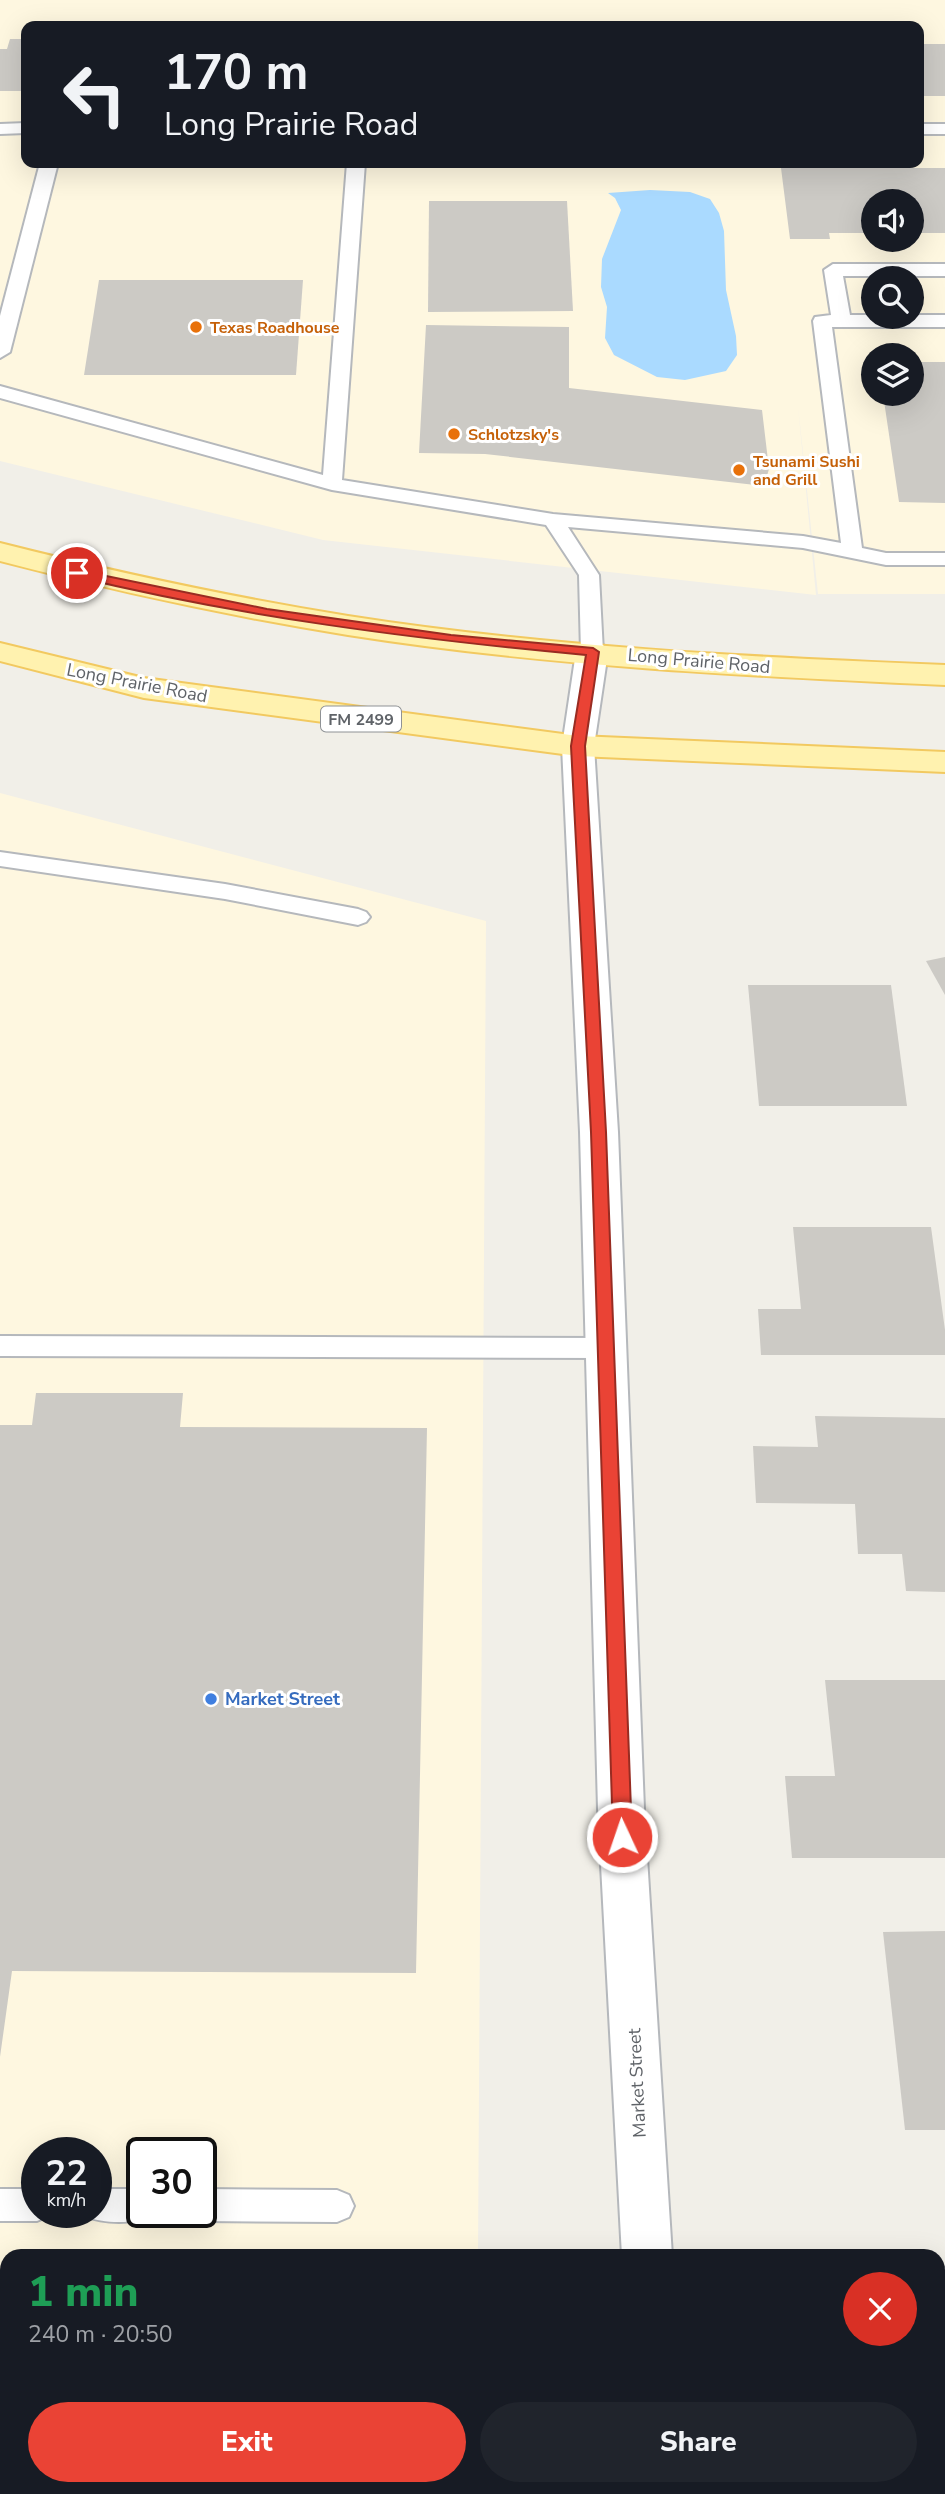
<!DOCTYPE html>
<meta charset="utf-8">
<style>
:root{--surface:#171b24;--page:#20242c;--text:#f1f3f6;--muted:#9ea1a6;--accent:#ea4335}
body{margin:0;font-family:"Nunito Sans",sans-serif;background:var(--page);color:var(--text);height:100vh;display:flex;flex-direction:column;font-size:26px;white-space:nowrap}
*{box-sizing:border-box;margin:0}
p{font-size:23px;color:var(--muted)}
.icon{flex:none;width:38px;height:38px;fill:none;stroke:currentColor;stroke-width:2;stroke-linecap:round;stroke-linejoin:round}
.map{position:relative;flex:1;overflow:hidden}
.panel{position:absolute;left:0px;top:2249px;width:945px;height:247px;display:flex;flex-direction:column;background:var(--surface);border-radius:21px 21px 0 0;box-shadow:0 7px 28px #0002}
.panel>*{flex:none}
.banner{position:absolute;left:21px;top:21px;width:903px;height:147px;border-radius:14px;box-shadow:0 7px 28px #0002;background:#171b24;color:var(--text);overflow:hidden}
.fabs{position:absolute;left:861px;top:189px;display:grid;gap:14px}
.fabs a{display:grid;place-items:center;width:63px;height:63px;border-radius:50%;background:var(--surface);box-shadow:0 7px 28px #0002;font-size:35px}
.speed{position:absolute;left:21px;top:2137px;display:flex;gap:14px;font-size:35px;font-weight:700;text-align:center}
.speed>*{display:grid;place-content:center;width:91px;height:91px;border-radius:50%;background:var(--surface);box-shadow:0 7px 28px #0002;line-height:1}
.speed small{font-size:18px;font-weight:400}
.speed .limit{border:4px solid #111;border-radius:10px;background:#fff;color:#111}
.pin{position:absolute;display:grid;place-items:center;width:60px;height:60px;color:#fff;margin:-30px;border:4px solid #fff;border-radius:50%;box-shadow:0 2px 7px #0007}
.me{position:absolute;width:77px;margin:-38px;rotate:357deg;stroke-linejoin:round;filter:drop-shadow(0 0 5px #0008)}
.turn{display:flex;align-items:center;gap:24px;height:147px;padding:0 28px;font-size:32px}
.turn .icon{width:91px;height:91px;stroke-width:2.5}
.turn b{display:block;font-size:49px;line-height:60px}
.round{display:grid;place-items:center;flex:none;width:74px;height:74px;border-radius:37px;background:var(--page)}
.summary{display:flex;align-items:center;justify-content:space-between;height:119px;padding:0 28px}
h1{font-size:42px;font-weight:800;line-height:52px;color:#1e9e55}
.action{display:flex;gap:14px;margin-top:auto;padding:14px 28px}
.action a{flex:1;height:80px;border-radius:42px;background:var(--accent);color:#fff;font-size:28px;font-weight:800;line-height:80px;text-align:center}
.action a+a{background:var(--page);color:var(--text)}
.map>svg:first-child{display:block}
.commercial{fill:#fef7e0;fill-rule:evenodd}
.water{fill:#aadaff}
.building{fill:#cccac5}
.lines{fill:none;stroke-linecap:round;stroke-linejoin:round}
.service-casing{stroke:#b5b8bc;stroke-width:4}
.minor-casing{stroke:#b5b8bc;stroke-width:4}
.primary-casing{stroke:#f2c960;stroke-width:4}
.service{fill:#fff;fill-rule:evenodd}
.minor{fill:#fff;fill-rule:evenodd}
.primary{fill:#fff2af;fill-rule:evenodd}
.route{fill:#ea4335;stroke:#982c22;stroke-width:2}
.food-dot{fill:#e8710a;stroke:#fff;stroke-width:2.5}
.shop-dot{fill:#3f7fe0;stroke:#fff;stroke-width:2.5}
.labels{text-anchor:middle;stroke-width:6;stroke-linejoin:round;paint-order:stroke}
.far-food-label{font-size:16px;font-weight:bold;fill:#c56008;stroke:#fff;text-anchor:start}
.shield{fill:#fff;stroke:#8f9295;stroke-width:2}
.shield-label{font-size:16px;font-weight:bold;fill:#5f6368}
.street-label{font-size:18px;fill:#5f6368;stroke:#fff}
.shop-label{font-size:18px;font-weight:bold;fill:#366cbe;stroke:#fff;text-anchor:start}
</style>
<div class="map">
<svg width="945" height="2494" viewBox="0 0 945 2494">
<rect width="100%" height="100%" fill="#f1efe8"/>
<g class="commercial">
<path d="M0 0H945V594H818L798 406 816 595 323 540 0 461ZM26 26H919V163H26ZM873 201H912V240H873ZM873 278H912V317H873ZM873 355H912V394H873Z"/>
<path d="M0 793 486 921 478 2256H7V2488H477V2494H0ZM37 2152H96V2212H37ZM142 2152H201V2212H142Z"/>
</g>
<polygon class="water" points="650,190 690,192 710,199 719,213 724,231 726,290 736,336 737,355 726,371 685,380 657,377 614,355 605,338 607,307 601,287 602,259 621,210 615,198 608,193"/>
<g class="building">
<polygon points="10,39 26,39 26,91 0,91 0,49 7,49"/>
<rect x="919" y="44" width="26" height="52"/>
<polygon points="781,168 945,168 945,233 912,233 912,201 873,201 873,233 829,233 830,239 790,239"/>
<polygon points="429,201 567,201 573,311 428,312"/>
<polygon points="99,280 303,280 296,375 84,375"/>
<polygon points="426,325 569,327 569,388 762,410 769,469 764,486 485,454 419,453"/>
<polygon points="912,362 945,362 945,503 899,502 883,394 912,394"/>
<polygon points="945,957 945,995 926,961"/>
<polygon points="748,985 891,985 907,1106 759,1106"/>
<polygon points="793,1227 931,1227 945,1330 945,1355 761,1355 758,1309 801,1309"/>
<polygon points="36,1393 183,1393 180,1427 427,1428 416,1973 12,1971 0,2057 0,1425 32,1425"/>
<polygon points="815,1416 945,1418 945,1592 906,1591 902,1554 858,1554 855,1504 756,1503 753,1446 818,1447"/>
<polygon points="825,1680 945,1680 945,1858 792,1858 785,1776 835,1776"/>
<polygon points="945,1931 945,2130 905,2130 883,1932"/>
</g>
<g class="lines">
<g class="service-casing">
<g id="service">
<polygon points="26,123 26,133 0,134 0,124"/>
<rect x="919" y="124" width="26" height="10"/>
<polygon points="40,163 58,163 10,352 0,358 0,316"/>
<polygon points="347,163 365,163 342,480 553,514 803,536 841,543 813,321 815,317 831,315 824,270 833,264 945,264 945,276 843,276 850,315 945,315 945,327 832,327 862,548 886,553 945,553 945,565 886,565 803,548 568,527 599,575 603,652 592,658 581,652 579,575 546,525 332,490 0,398 0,386 323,475"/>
<polygon points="0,852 225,884 358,909 366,912 370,917 366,922 358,925 225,899 0,866"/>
<polygon points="0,1336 605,1338 615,1341 619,1348 615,1355 605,1358 0,1356"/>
<polygon points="0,2189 37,2189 37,2212 51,2212 49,2216 37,2221 0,2221"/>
<path d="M96 2189H142V2212H156L154 2216C134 2224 104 2224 84 2216L82 2212H96Z"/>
<polygon points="201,2189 337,2190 349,2195 354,2206 349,2217 337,2222 201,2221 189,2216 187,2212 201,2212"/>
</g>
</g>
<g class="minor-casing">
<g id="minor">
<polygon points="592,643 603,645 608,652 594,746 618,1132 644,1809 672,2256 622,2256 598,1809 580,1132 562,746 576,652 581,645"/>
<rect x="938" y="2268" width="7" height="48"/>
<polygon points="945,2462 945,2494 764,2494 767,2488 938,2488 938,2463"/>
<rect x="626" y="2488" width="54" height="6"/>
</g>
</g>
<g class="primary-casing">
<g id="primary">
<path d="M0 543C115 572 230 597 348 616 545 647 746 657 945 665V685C746 676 545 666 348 635 230 616 115 591 0 561Z"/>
<polygon points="0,643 144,678 578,736 945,752 945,772 578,756 144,698 0,661"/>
</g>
</g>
<use href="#service" class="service"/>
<use href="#minor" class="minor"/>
<use href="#primary" class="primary"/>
</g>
<path class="route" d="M77 570 267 609 451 635 593 648 599 652 585 746 606 1132 632 1837 629 1843H615L613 1837 591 1132 571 746 586 655C413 639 241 617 73 576L71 573Z"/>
<g class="food-dot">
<circle cx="196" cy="327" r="7"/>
<circle cx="454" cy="434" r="7"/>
<circle cx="739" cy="470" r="7"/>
</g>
<circle class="shop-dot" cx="211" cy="1699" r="7"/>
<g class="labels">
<g class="far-food-label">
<text x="210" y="333">Texas Roadhouse</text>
<text x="468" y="440">Schlotzsky's</text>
<text x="753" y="467">Tsunami Sushi<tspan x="753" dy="18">and Grill</tspan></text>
</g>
<rect class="shield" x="321" y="706.5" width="80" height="25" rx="5"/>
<g class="shield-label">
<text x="361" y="725">FM 2499</text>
</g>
<g class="street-label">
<text transform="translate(699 661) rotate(5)" y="6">Long Prairie Road</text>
<text transform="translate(137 683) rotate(11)" y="6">Long Prairie Road</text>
<text transform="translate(637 2083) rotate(-93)" y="6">Market Street</text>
</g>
<g class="shop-label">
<text x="225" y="1705">Market Street</text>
</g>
</g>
</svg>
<div class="fabs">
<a><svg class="icon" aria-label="sound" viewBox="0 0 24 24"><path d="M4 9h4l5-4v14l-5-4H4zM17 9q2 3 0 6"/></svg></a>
<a><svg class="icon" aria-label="search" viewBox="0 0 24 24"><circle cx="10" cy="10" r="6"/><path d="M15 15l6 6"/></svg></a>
<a><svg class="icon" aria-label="layers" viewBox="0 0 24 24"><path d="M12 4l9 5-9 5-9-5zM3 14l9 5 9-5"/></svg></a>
</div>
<div class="speed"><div>22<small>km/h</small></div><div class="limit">30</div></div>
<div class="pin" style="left:77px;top:573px;background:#d93025"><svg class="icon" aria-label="arrive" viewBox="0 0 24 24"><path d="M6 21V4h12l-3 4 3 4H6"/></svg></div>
<svg class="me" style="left:622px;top:1837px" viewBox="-20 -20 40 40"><circle r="17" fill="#ea4335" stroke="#fff" stroke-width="3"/><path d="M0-11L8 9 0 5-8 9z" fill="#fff"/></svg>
<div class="banner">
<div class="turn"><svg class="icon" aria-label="left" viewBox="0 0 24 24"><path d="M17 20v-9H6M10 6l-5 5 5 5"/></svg><div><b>170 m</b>Long Prairie Road</div></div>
</div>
<section class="panel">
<div class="summary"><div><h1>1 min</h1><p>240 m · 20:50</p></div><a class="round" style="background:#d93025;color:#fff"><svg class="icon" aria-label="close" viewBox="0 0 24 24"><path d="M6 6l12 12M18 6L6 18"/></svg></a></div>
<div class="action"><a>Exit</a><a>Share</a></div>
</section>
</div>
